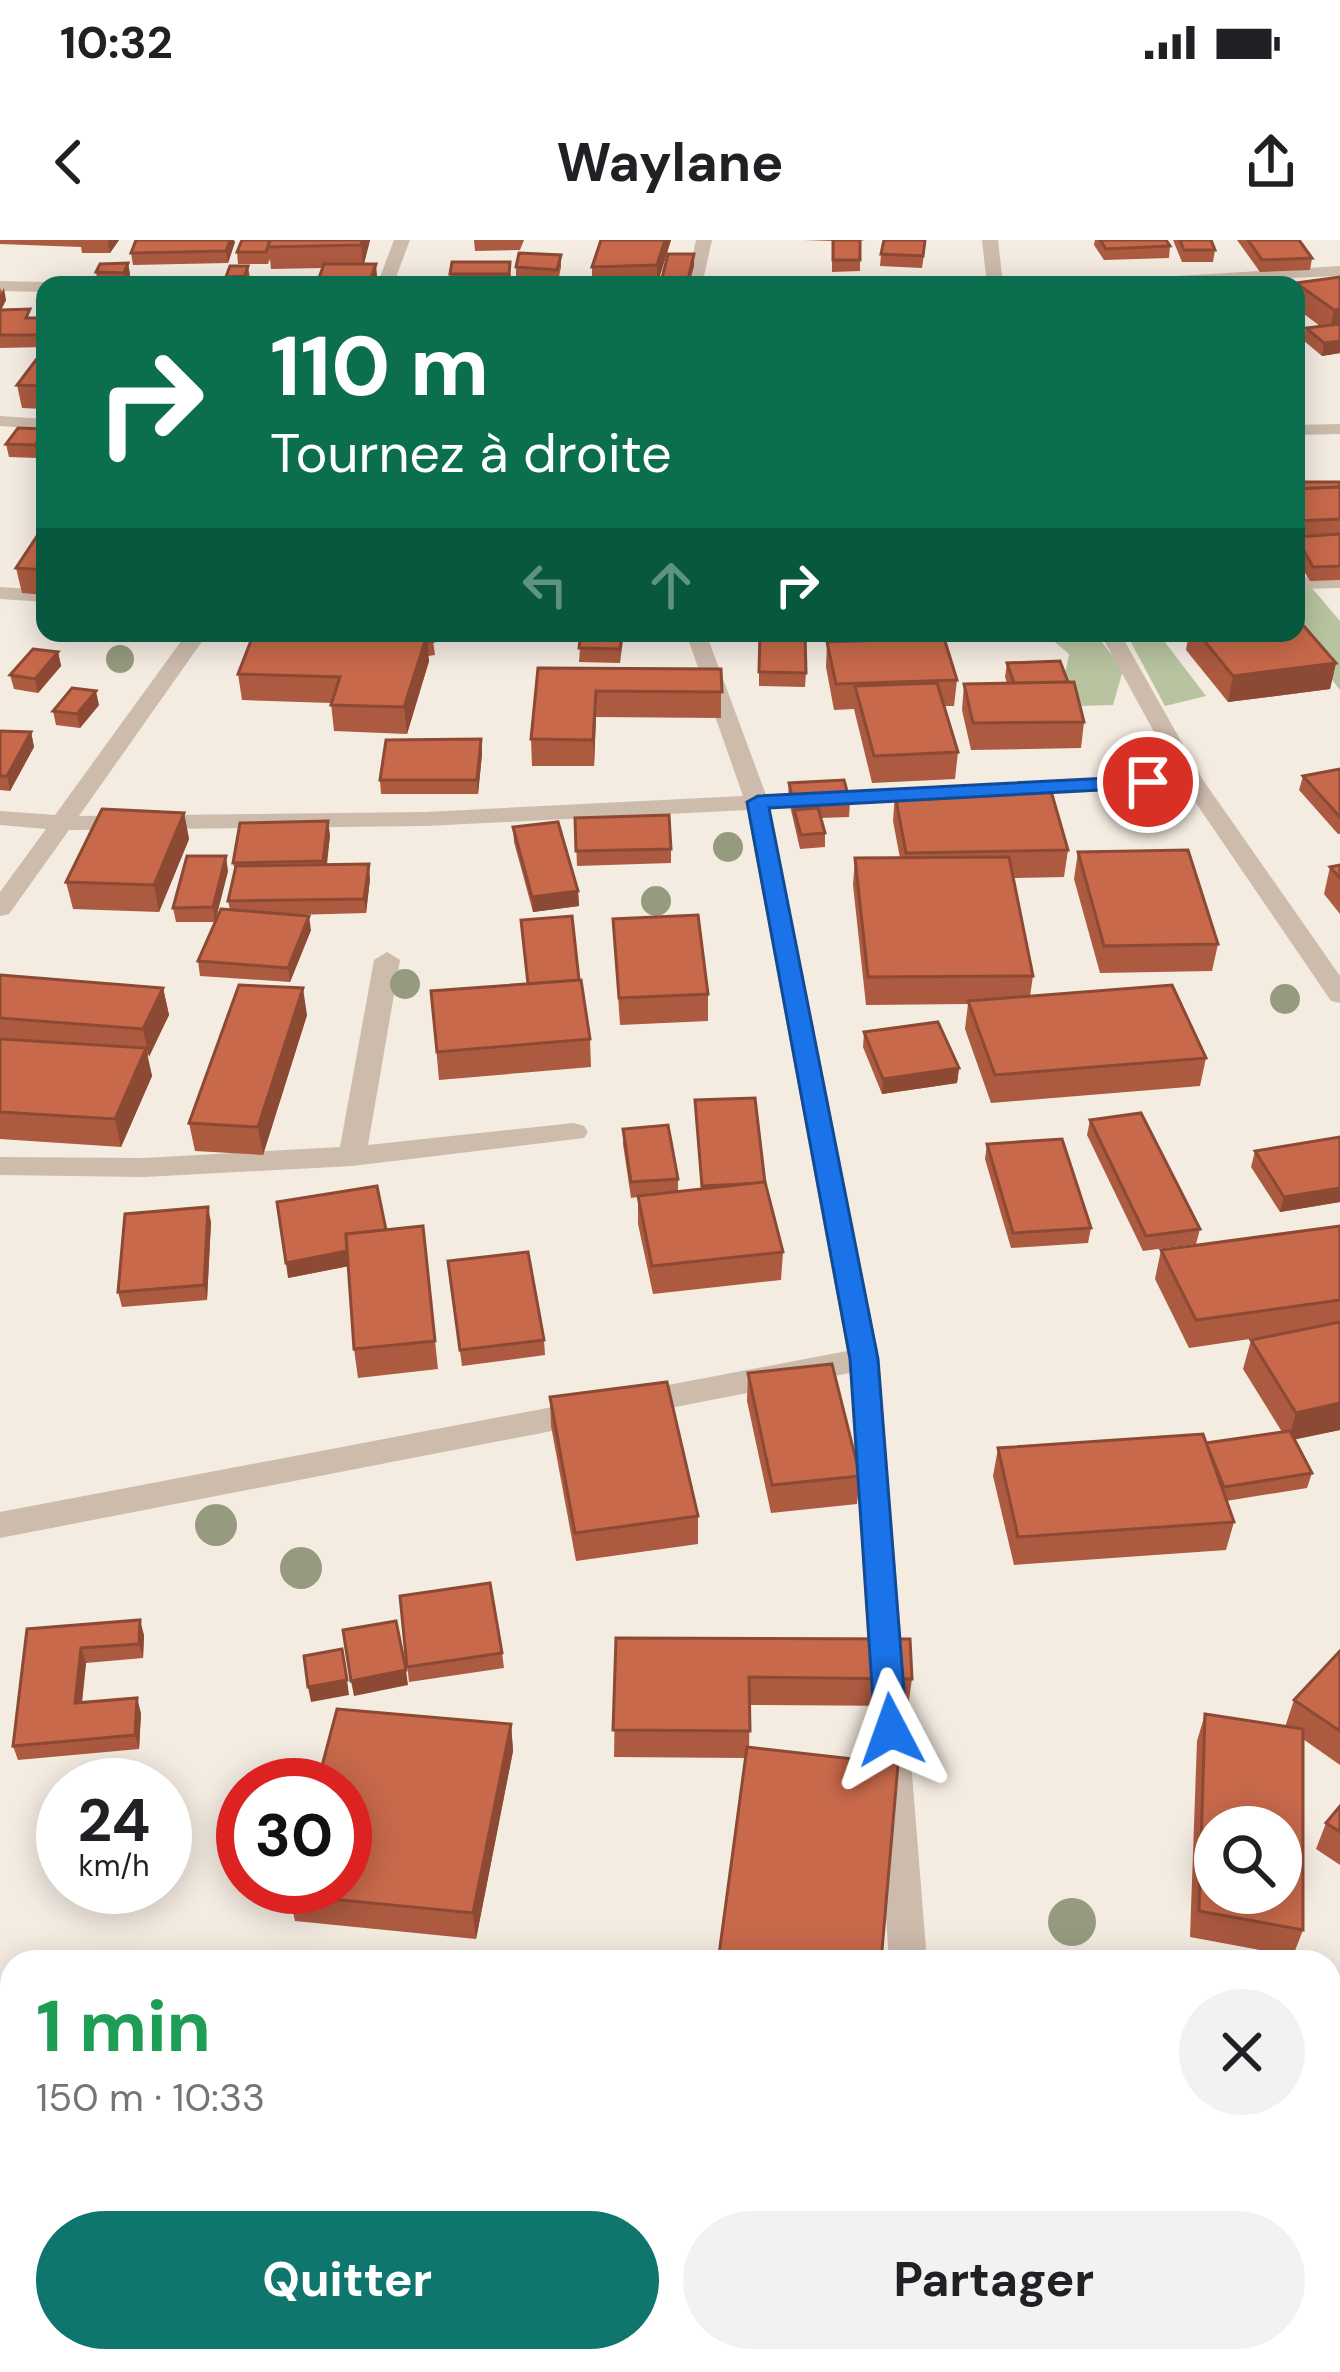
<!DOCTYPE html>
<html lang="fr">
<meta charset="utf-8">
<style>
:root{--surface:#fff;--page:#f2f2f2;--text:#202124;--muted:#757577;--accent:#0f766e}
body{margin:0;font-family:"DM Sans",sans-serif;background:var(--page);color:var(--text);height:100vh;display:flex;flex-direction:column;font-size:45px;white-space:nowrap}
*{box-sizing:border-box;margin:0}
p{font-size:39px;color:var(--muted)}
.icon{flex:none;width:66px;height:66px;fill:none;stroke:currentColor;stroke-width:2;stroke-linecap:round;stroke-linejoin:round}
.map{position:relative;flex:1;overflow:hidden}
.panel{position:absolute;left:0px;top:1710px;width:1341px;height:423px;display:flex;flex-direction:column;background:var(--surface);border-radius:36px 36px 0 0;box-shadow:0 6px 30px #0003}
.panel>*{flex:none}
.top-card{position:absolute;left:36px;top:36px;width:1269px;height:366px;border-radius:24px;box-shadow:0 6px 30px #0003;background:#0b6e4f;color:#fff;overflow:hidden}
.buttons{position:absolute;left:1194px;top:1566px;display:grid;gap:24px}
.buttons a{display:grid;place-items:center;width:108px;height:108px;border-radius:50%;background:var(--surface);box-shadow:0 6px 30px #0003;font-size:60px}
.speed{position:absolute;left:36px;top:1518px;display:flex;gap:24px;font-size:60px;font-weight:700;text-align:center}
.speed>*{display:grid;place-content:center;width:156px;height:156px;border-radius:50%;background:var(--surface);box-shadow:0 6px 30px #0003;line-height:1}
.speed small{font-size:30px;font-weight:400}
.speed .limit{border:18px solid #d22;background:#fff;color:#111}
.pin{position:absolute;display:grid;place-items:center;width:102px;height:102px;color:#fff;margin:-51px;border:6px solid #fff;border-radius:50%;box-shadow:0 3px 12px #0007}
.me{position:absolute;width:132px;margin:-66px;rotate:356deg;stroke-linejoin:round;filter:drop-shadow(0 0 9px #0008)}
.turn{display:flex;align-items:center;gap:42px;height:252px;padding:0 36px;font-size:54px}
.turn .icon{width:156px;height:156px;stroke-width:2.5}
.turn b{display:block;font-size:84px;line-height:102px}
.lanes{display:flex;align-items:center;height:114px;padding:0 36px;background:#0003;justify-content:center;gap:60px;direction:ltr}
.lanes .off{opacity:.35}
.round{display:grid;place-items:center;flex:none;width:126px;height:126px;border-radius:63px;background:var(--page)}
.overview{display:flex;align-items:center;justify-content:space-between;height:204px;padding:0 36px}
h1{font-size:72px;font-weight:700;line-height:90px;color:#1e9e55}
.button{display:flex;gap:24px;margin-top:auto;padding:24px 36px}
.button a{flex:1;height:138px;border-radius:72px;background:var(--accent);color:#fff;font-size:48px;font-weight:700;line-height:138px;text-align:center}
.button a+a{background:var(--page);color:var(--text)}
.status{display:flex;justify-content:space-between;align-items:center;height:84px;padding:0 60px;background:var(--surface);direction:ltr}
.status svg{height:33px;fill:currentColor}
header{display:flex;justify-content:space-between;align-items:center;height:156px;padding:0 36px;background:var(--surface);font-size:54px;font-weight:700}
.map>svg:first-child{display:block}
.green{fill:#b8c4a0}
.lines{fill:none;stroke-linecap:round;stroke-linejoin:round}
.minor{fill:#cdbbac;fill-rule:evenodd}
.tree{fill:#969b7f}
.wall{fill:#ac5a40}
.shaded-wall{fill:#8c4a34}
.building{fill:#c8694b;stroke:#8c4a34;stroke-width:3;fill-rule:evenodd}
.route{fill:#1a73e8;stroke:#114b97;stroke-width:3}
</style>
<div class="status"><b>10:32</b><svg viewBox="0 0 49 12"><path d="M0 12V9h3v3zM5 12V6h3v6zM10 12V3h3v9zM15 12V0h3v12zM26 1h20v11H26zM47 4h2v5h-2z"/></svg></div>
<header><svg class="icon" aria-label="back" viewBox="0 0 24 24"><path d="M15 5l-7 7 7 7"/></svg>Waylane<svg class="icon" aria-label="share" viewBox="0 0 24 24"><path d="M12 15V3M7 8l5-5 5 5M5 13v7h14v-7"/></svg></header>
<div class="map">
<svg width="1340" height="2132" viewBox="0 0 1340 2132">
<rect width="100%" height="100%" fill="#f4ebe1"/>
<g class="green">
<polygon points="1311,347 1340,381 1340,450 1296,393 1296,348"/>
<polygon points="1044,393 1095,393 1123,430 1113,465 1079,466 1065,434 1069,414"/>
<polygon points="1126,393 1158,393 1206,456 1165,466"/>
</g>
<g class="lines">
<g class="minor">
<polygon points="394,0 410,0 393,45 377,45"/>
<polygon points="696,0 712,0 702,45 686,45"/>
<polygon points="982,0 998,0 1003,45 987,45"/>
<polygon points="1340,26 1340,36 1102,45 1110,40"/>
<polygon points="0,41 45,42 52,45 45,45 45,52 0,51"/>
<polygon points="0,176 45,179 45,189 0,186"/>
<polygon points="1340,184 1340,194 1296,195 1296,185"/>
<polygon points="1340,336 1340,348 1296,349 1296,337"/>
<polygon points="0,347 45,350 45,362 0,359"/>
<polygon points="187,393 208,393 79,576 425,572 743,556 686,393 706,393 766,555 1177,534 1100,393 1120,393 1203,540 1340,736 1340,763 1331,761 1185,547 770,568 879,1119 927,1722 889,1722 850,1133 0,1298 0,1272 847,1111 747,570 425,586 69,590 9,674 0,676 0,652 46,589 0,585 0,571 55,575"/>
<polygon points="387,712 400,720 368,905 574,883 584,886 588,892 584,898 352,926 144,937 0,935 0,917 144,918 340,907 374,720"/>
<polygon points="0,2016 12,2018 12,2062 0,2060"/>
<polygon points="588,2121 709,2121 713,2132 592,2132"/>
<polygon points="915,2121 959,2121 960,2132 916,2132"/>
</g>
</g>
<g class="tree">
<circle cx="120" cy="419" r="14"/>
<circle cx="728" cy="607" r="15"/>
<circle cx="656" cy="661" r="15"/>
<circle cx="405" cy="744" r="15"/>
<circle cx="1285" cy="759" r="15"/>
<circle cx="216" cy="1285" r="21"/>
<circle cx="301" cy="1328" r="21"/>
<circle cx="1072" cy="1682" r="24"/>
</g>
<g class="wall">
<polygon points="0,0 119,0 110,13 82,13 81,7 0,4"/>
<polygon points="242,0 370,0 364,24 377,36 374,45 320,45 319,38 322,28 271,29 270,19 268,24 238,24 237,12"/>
<polygon points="474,0 524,0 520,10 475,11"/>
<polygon points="671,0 657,45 592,45 592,27"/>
<polygon points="804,0 865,0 860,1 860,31 832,32 832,1"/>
<polygon points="926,0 922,28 880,26 881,14"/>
<polygon points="1095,0 1166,0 1170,6 1169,18 1104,20 1094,5"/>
<polygon points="1173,0 1211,0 1215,10 1213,22 1182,22"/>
<polygon points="1237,0 1299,0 1312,18 1310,30 1260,32"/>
<polygon points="235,2 228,23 133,25 131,13"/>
<polygon points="561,15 561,27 558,42 516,39 516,27"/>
<polygon points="128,23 130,35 126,45 98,44 96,32"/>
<polygon points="248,26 250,38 248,45 227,45 226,37"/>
<polygon points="694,26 689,45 662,45 662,38"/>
<polygon points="450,34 511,34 509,45 451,45"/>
<polygon points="1340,37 1340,113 1322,116 1303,100 1306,88 1320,86 1296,68 1296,43"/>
<polygon points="0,48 6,60 1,70 32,78 45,78 44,107 0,108"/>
<polygon points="45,108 45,169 22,168 17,145"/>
<polygon points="45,189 45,207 37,218 9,217 6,204"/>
<polygon points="1296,242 1340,242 1340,340 1310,341 1302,328 1300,339 1296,339"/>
<polygon points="45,284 45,355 22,353 16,328"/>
<polygon points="251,393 432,393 435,415 428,416 429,421 407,494 334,491 331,463 242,460 238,434 253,395"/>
<polygon points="581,393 624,393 620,423 579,422"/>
<polygon points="759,393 806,433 805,447 759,446"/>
<polygon points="1189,393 1296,393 1336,423 1330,449 1228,462 1186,410"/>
<polygon points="827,402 957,440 954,466 944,466 958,512 955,539 872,543 854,469 834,470 826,427"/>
<polygon points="58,412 61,426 38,453 14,449 10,435"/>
<polygon points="1007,423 1068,442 1084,482 1081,508 971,510 962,470 964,444 1007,443 1005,437"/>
<polygon points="538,428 721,429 721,478 596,477 594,526 532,526 531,499"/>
<polygon points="99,465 80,488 56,485 53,471"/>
<polygon points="0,491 31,492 34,507 10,551 0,550"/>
<polygon points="481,499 482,514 478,554 381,554 380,540"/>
<polygon points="1340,529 1340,594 1338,594 1299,550 1303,536"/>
<polygon points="789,543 850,562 849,577 821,578 825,593 825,607 800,609 788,557"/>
<polygon points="895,554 1068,610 1064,637 1013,638 1033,736 1030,756 1206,818 1200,846 991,863 965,789 968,764 866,765 853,645 855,618 900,618 893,581"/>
<polygon points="184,573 189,599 159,672 73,669 66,642"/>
<polygon points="575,578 671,609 671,623 577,626"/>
<polygon points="513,587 578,651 579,666 533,672 514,602"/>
<polygon points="330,595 327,625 370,639 366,673 295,675 311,690 290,742 200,736 198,721 230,670 228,661 235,631 233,623"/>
<polygon points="1078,612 1218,704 1212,731 1100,733 1074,639"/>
<polygon points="1340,625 1340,674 1324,654 1330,627"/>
<polygon points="228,631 215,682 176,682 173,668"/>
<polygon points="613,679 708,754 708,781 620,785"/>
<polygon points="0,735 163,748 169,775 147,817 152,836 121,907 0,899"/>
<polygon points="579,740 590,799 591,827 439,840 431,751"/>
<polygon points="307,775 263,915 195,911 189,883"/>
<polygon points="864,792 959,828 957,843 882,854 863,807"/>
<polygon points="695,860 765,943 783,1012 781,1040 653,1054 638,984 638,957 631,958 623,904 623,889 678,939 678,951 701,949"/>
<polygon points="1090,880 1200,989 1196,1004 1143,1011 1087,895"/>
<polygon points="1340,897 1340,962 1280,972 1251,927 1255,911"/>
<polygon points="987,904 1091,988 1088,1003 1011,1008 985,919"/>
<polygon points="211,982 207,1060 122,1067 118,1052"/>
<polygon points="423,986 438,1129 358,1138 354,1109 348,1026 288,1038 386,990"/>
<polygon points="1340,986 1340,1190 1295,1199 1312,1233 1307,1248 1226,1261 1234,1282 1226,1310 1014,1325 993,1236 998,1208 1206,1203 1282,1192 1243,1129 1251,1100 1270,1096 1189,1108 1155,1039 1161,1010"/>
<polygon points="448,1021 544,1100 545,1115 462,1126"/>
<polygon points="748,1133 860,1236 857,1264 771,1273 747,1161"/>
<polygon points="550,1157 698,1276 698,1304 576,1321 551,1186"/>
<polygon points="400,1356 502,1413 504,1428 409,1442"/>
<polygon points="27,1389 144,1395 143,1418 86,1423 82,1463 141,1473 139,1509 18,1520 13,1506"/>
<polygon points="616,1398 912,1439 908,1466 750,1465 749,1507 746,1518 614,1517"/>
<polygon points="1340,1411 1340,1525 1303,1499 1303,1690 1293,1716 1190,1697 1197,1501 1205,1474 1285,1487 1294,1460"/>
<polygon points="511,1484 513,1511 476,1699 295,1681 289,1655"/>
<polygon points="1340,1566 1340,1625 1316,1609 1326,1583"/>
<polygon points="1340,2038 1340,2115 1315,2132 1005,2132 998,2121 1329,2121"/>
</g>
<g class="shaded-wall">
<polygon points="109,0 119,0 110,13 108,2"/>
<polygon points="230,0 234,0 235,2 228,23 226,11"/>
<polygon points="362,0 370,0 363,27 361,5"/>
<polygon points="665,0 671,0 657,45 657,25"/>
<polygon points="694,14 694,26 688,45 688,39"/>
<polygon points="128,23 130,35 126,45 124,33"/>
<polygon points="376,24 377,36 374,45 372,45 371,38"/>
<polygon points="4,48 6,60 0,72 0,55"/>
<polygon points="1340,69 1340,91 1329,93 1334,70"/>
<polygon points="1340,101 1340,113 1322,116 1324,103"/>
<polygon points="45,191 45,207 37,218 35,205"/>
<polygon points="427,395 429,421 407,494 404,467"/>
<polygon points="58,412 61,426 38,453 35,439"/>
<polygon points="1336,423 1330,449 1228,462 1233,436"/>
<polygon points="96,451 99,465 80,488 77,474"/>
<polygon points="596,451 596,477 594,526 593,500"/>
<polygon points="31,492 34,507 10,551 7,536"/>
<polygon points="481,499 482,514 478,554 477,540"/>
<polygon points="184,573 189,599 159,672 154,645"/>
<polygon points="328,581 330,595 325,636 323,621"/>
<polygon points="226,616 228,631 215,682 213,667"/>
<polygon points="369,624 370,639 366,673 364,659"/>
<polygon points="578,651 579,666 533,672 532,657"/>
<polygon points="309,676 311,690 290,742 288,728"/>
<polygon points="163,748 169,775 149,817 143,789"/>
<polygon points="303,748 307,775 263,915 258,887"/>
<polygon points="146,808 152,836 121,907 115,879"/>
<polygon points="959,828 957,843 882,854 883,839"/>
<polygon points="1340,948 1340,962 1280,972 1284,957"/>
<polygon points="208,967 211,982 207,1060 204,1045"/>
<polygon points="389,1003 391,1018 288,1038 286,1023"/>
<polygon points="1340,1163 1340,1190 1288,1201 1296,1173"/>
<polygon points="140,1380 144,1395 143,1418 139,1404"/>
<polygon points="81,1408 86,1423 80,1478 75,1463"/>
<polygon points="406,1430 408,1445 354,1456 351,1441"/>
<polygon points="347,1440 349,1455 311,1462 308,1447"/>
<polygon points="137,1458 141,1473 139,1509 135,1495"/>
<polygon points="511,1484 513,1511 476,1699 473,1673"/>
<polygon points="1340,2107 1340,2115 1315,2132 1311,2132 1315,2125 1320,2121 1329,2121 1329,2115"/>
</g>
<g class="building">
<polygon points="136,0 230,0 226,11 131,13"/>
<polygon points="242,0 270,0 266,12 237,12"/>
<polygon points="270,0 362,0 361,5 268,7"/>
<polygon points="601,0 665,0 657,25 592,27"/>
<rect x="833" y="0" width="27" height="20"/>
<polygon points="884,0 925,0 923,16 881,14"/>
<polygon points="1100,0 1166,0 1170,6 1106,9"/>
<polygon points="1180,0 1211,0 1215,10 1184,10"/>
<polygon points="1248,0 1299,0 1312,18 1262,20"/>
<polygon points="519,13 561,15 557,30 516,27"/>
<polygon points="668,14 694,14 688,39 662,38"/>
<polygon points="452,22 510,22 509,34 450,34"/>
<polygon points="128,23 124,33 96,32 100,24"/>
<polygon points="324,24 376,24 371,38 319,38"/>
<polygon points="230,26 248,26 245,36 226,37"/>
<polygon points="1340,37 1340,69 1334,70 1296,43"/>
<polygon points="1236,39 1239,42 1180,45"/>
<polygon points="1243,42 1245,45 1202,45"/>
<polygon points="30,69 26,78 45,78 45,89 42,95 0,95 0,70"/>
<polygon points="1340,84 1340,101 1324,103 1306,88"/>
<polygon points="45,108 45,146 17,145"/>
<polygon points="18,188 45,189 45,191 35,205 6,204"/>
<polygon points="1296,242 1340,242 1340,247 1296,249"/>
<polygon points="1340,247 1340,279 1296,281 1296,249"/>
<polygon points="45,284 45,330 16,328"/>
<polygon points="1340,294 1340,326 1313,327 1296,297"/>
<polygon points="1296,297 1305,314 1296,314"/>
<polygon points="1296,377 1336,423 1233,436 1198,393 1296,393"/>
<polygon points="254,393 351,393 427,395 404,467 331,465 340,437 238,434"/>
<polygon points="382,393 432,393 434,401 427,402 427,395"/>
<polygon points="581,393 622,393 620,409 579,408"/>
<polygon points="760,393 805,393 806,433 759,432"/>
<polygon points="944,398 957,440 836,444 827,402"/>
<polygon points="33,409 58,412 35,439 10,435"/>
<polygon points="1060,421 1068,442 1014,443 1007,423"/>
<polygon points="538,428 721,429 722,452 596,451 593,500 531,499"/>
<polygon points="1074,442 1084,482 973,483 964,444"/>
<polygon points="937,443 958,512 874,516 855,446"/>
<polygon points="72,448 96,451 77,474 53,471"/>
<polygon points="0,491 31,492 7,536 0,536"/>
<polygon points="481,499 477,540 380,540 386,500"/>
<polygon points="1340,529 1340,577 1303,536"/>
<polygon points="844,540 850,562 794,565 789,543"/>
<polygon points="1051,551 1068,610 906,613 895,554"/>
<polygon points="818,568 825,593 801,595 794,570"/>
<polygon points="102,569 184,573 154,645 66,642"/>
<polygon points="669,575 671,609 576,611 575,578"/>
<polygon points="328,581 323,621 233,623 240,583"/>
<polygon points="558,582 578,651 532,657 513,587"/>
<polygon points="1188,610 1218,704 1104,706 1078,612"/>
<polygon points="187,616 226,616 213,667 173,668"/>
<polygon points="1009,617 1033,736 868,737 855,618"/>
<polygon points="369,624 364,659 228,661 236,626"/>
<polygon points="1340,625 1340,638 1330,627"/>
<polygon points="221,669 309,676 288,728 198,721"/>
<polygon points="698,675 708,754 619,758 613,679"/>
<polygon points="572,676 579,740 528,744 521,680"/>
<polygon points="0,735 163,748 143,789 0,778"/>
<polygon points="581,740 590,799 437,812 431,751"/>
<polygon points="239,745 303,748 258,887 189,883"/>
<polygon points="1172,745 1206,818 995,835 968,761"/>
<polygon points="938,782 959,828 883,839 864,792"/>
<polygon points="0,799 146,808 115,879 0,872"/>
<polygon points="755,858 765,943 702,946 695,860"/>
<polygon points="1141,873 1200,989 1146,996 1090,880"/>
<polygon points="668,885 678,939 631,942 623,889"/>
<polygon points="1340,897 1340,948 1284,957 1255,911"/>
<polygon points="1062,899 1091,988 1013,993 987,904"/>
<polygon points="765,942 783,1012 652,1026 638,956"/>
<polygon points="377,946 386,990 346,994 347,1011 286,1023 277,962"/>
<polygon points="208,967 204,1045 118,1052 125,974"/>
<polygon points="423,986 435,1101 354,1109 346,994"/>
<polygon points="1340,986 1340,1060 1196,1080 1161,1010"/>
<polygon points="528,1012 544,1100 460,1110 448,1021"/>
<polygon points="1340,1082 1340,1163 1296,1173 1251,1100"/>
<polygon points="832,1124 860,1236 772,1245 748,1133"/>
<polygon points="667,1142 698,1276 575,1293 550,1157"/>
<polygon points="1290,1191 1312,1233 1224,1247 1206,1203"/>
<polygon points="1203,1194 1234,1282 1018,1297 998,1208"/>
<polygon points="490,1343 502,1413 407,1427 400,1356"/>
<polygon points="140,1380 139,1404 81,1408 75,1463 137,1458 135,1495 13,1506 27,1389"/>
<polygon points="396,1381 406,1430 351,1441 343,1390"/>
<polygon points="616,1398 910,1399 912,1439 749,1437 750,1491 613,1490"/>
<polygon points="342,1409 347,1440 308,1447 304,1416"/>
<polygon points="1340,1411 1340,1491 1294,1460"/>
<polygon points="337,1469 511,1484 473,1673 289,1655 291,1647 345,1647 345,1545 317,1545"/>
<path d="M1205 1474 1303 1489V1690L1199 1671ZM1215 1587H1281V1653H1215Z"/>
<polygon points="747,1507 898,1524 881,1722 718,1722"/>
<polygon points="1340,1566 1340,1592 1326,1583"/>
<polygon points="302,1715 363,1722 300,1722"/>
<polygon points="1329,1968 1337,1979 1329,1984"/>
<polygon points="1329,2024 1340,2038 1340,2107 1329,2115"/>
<polygon points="1019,2121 1305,2121 1314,2132 1027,2132"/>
</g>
<polygon class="route" points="1148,536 1155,538 1155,547 769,568 878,1119 907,1490 902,1500 891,1504 880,1500 875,1490 850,1119 747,562 758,556"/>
</svg>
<div class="buttons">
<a><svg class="icon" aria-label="search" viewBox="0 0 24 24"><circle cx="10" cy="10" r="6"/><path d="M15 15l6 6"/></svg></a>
</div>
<div class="speed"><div>24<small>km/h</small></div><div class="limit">30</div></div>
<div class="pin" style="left:1148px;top:542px;background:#d93025"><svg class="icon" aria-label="arrive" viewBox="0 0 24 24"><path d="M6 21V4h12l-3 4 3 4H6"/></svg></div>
<svg class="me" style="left:891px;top:1490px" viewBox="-20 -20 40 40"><path d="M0-17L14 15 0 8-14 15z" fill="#1a73e8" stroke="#fff" stroke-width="4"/></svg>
<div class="top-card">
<div class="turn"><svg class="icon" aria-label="right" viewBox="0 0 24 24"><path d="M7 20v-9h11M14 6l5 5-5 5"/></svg><div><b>110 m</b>Tournez à droite</div></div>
<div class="lanes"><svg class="icon off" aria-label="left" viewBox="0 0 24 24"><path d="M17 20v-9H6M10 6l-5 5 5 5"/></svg><svg class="icon off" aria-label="ahead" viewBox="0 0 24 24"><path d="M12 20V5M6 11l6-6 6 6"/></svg><svg class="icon" aria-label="right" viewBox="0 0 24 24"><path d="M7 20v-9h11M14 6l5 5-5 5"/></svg></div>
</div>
<section class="panel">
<div class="overview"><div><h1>1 min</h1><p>150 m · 10:33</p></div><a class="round"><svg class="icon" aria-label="close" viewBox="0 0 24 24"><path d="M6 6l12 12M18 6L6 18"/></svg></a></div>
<div class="button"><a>Quitter</a><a>Partager</a></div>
</section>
</div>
